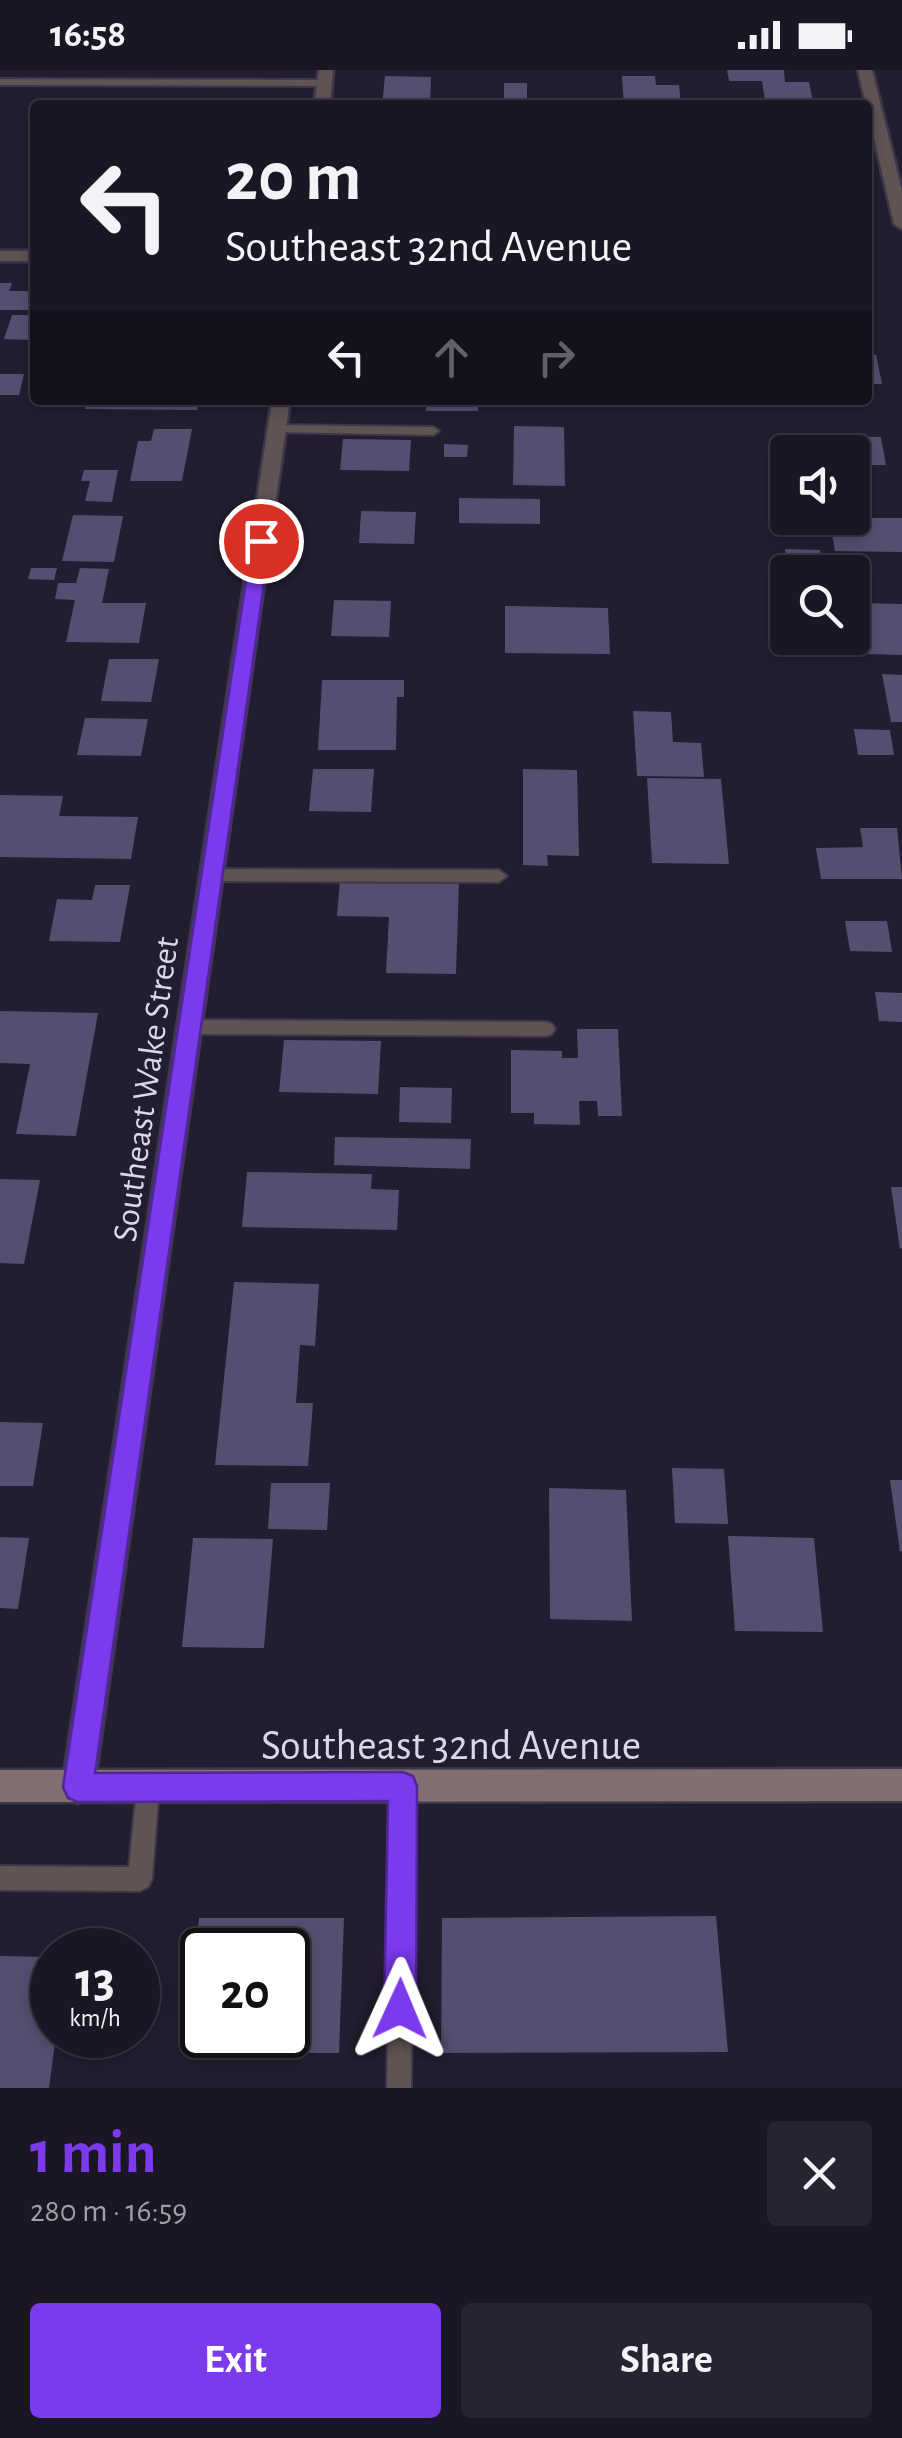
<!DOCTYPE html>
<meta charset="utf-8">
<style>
:root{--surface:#1a1624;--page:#272331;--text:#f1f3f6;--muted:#9f9fa6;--line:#383541;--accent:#7c3aed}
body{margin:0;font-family:"Alegreya Sans",sans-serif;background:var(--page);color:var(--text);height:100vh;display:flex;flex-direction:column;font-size:38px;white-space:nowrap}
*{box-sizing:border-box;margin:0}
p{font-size:32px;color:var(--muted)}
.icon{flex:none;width:55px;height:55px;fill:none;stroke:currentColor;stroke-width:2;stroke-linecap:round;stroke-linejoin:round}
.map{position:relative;height:2018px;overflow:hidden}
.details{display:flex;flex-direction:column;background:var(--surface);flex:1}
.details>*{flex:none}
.banner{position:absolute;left:30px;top:30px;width:842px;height:305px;border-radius:10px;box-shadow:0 5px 15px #0003,0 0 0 2px var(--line);background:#1a1624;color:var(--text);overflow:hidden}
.controls{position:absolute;left:770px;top:365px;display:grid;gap:20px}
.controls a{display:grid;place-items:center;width:100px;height:100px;border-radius:10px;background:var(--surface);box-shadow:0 5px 15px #0003,0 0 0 2px var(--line);font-size:50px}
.speed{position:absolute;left:30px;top:1858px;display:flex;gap:20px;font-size:50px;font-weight:700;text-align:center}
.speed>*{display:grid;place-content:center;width:130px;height:130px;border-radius:50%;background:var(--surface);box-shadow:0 5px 15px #0003,0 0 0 2px var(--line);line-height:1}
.speed small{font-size:25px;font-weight:400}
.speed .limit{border:5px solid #111;border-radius:15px;background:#fff;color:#111}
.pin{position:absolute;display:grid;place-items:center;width:85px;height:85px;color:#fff;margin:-42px;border:5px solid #fff;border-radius:50%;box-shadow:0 2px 10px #0007}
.me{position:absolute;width:110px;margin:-55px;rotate:1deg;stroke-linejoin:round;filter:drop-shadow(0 0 8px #0008)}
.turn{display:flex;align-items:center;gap:35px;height:210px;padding:0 30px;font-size:45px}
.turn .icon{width:130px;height:130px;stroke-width:2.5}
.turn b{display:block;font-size:70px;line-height:85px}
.lanes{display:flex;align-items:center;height:95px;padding:0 30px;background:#0003;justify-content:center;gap:50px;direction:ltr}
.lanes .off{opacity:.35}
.round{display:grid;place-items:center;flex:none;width:105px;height:105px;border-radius:10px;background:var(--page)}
.head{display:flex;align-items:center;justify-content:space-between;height:170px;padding:0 30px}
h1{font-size:60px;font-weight:700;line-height:75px;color:var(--accent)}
.cta{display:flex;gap:20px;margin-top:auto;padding:20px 30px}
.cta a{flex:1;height:115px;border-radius:10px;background:var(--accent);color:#fff;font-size:40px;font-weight:700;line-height:115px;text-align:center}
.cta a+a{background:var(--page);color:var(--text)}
.status{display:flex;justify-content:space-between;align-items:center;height:70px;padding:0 50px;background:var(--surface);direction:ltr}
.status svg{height:28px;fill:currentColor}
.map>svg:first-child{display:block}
.building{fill:#564e70;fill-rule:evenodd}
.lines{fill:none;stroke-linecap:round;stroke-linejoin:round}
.lane-casing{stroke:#3c3749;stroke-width:4}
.street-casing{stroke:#3c3749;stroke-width:5}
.secondary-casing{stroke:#3c3749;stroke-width:5}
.lane{fill:#5f5354;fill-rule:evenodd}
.street{fill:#5f5354;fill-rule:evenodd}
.secondary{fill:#826f71;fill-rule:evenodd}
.route{fill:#7c3aed;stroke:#51269a;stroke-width:2.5}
.labels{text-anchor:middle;stroke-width:8;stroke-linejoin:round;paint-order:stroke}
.street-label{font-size:35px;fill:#dad8e5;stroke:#221d30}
.near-street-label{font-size:42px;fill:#dad8e5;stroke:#221d30}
</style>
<div class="status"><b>16:58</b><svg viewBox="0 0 49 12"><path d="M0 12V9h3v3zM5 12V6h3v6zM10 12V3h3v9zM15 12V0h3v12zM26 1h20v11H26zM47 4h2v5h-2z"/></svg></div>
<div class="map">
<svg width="902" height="2018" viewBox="0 0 902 2018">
<rect width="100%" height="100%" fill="#221d30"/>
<g class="building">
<polygon points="727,0 784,0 785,12 809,12 813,32 765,31 762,11 729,11"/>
<polygon points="385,6 431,7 430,35 382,35"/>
<polygon points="622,6 655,6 656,15 679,15 681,35 624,35"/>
<rect x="504" y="13" width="23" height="22"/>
<polygon points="0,213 12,213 9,221 35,221 35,240 0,240"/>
<polygon points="12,245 35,245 32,270 4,269"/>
<polygon points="868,285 876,285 882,314 868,314"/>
<polygon points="0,304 24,304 19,325 0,325"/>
<polygon points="87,330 199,330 197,340 85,339"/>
<polygon points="427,330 478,330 478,341 426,341"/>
<polygon points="514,356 564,357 565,416 513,415"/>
<polygon points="154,359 192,359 182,411 130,411 138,371 151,371"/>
<polygon points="822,366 881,367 886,395 852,395 852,382 825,382"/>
<polygon points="343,369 411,370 409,401 340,400"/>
<polygon points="444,374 468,375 467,387 444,387"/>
<polygon points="84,400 118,400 112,432 85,431 90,411 81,411"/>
<polygon points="768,401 788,401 788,420 770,420"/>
<polygon points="459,428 540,429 540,454 459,453"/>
<polygon points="361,441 416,442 414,474 359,473"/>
<polygon points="73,445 123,446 114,492 62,491"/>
<polygon points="829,448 902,448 902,482 835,481"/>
<polygon points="785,479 820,480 824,500 788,500"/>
<polygon points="31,498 57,498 54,510 28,509"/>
<polygon points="80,498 109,499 102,533 146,533 139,573 66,572 75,530 55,529 58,513 76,513"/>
<polygon points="334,530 391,531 389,567 331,566"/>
<polygon points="858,533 902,534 902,585 867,584"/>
<polygon points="505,536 608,538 610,584 505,583"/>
<polygon points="816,568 855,568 858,587 819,587"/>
<polygon points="109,589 159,589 151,632 101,631"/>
<polygon points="882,604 902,605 902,652 891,652"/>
<polygon points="322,610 404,610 404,627 397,627 396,680 318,680"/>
<polygon points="633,641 671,642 673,672 701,673 704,707 637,706"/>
<polygon points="85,648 148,649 141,686 77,685"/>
<polygon points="854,659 890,660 894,685 858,685"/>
<polygon points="313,699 374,699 371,742 309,741"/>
<polygon points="523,699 577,700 579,786 547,785 548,796 523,795"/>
<polygon points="647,708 721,709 729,794 652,793"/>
<polygon points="0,725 63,726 59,746 138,747 131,789 0,787"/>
<polygon points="860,758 897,758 902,809 821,809 816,778 863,777"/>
<polygon points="340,810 459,812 456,904 386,903 389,847 337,846"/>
<polygon points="95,815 130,815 120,872 49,871 57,829 92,830"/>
<polygon points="845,851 887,851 892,882 850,881"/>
<polygon points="875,922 902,923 902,952 879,951"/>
<polygon points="0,941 98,943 76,1066 16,1064 30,994 0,993"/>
<polygon points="577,959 618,959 622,1046 598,1046 597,1031 579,1031 580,1055 534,1054 534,1043 511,1043 511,980 562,981 562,988 578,988"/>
<polygon points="284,970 381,971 378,1024 279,1022"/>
<polygon points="400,1017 452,1018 451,1053 399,1052"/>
<polygon points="335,1067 471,1069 470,1099 334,1095"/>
<polygon points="247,1102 372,1104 371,1119 399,1120 397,1160 242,1157"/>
<polygon points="0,1109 40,1110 24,1194 0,1193"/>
<polygon points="891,1117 902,1117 902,1178 900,1179"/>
<polygon points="234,1212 319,1214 315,1276 300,1275 296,1333 313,1333 308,1396 215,1395"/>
<polygon points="0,1352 43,1353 33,1416 0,1416"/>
<polygon points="672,1398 724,1399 728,1454 675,1453"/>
<polygon points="890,1410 902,1410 902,1481 900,1482"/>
<polygon points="271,1413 330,1413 327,1460 268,1459"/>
<polygon points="549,1418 626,1420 632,1551 550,1549"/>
<polygon points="728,1466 814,1468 823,1562 735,1561"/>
<polygon points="0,1467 29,1468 18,1539 0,1538"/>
<polygon points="193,1468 273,1469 264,1578 182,1577"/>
<polygon points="716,1846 728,1982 441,1983 442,1848"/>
<path d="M199 1848H344L339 1983H189ZM202 1880H288V1965H202Z"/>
<polygon points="0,1886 52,1887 52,1965 56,1965 49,2018 0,2018"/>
</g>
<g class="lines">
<g class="lane-casing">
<g id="lane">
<polygon points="0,9 324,10 329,13 324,16 0,15"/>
<polygon points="277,355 433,357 439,361 433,365 272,362 272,356"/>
<polygon points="212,799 499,800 507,806 499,812 212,811 204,805"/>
<polygon points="190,950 546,952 552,954 555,959 552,964 546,966 190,964 184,962 181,957 184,952"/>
<polygon points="403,1705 411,1708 414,1716 411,2018 387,2018 392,1716 395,1708"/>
<polygon points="148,1706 156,1709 159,1717 152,1809 148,1817 140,1821 0,1820 0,1796 129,1797 137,1717 140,1709"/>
</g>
</g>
<g class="street-casing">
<g id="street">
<polygon points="319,0 333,0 330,35 314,35"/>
<polygon points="858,0 872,0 902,121 902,159 894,154"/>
<rect x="0" y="181" width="35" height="10"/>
<polygon points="272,330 290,330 94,1717 89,1728 78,1733 67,1728 62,1717"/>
</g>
</g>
<g class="secondary-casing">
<polygon id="secondary" points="902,1699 902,1731 0,1732 0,1700"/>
</g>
<use href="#lane" class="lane"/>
<use href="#street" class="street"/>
<use href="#secondary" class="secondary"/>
</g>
<polygon class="route" points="261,465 270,471 95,1703 403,1702 413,1706 417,1716 416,1939 411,1950 400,1955 389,1950 384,1939 388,1731 78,1732 68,1728 63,1717 252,471"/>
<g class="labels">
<g class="street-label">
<text transform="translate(145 1019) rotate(-82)" y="12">Southeast Wake Street</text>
</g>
<g class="near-street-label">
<text x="451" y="1689">Southeast 32nd Avenue</text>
</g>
</g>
</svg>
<div class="controls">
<a><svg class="icon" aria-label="sound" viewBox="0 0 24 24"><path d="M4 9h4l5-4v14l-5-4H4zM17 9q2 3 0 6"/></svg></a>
<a><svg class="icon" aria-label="search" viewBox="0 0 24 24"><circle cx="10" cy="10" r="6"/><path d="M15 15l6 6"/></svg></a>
</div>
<div class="speed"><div>13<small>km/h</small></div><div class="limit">20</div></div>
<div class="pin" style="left:261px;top:471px;background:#d93025"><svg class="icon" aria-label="arrive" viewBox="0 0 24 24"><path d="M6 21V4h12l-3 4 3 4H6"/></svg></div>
<svg class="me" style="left:400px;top:1939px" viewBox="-20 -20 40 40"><path d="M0-17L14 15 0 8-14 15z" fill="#7c3aed" stroke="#fff" stroke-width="4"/></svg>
<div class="banner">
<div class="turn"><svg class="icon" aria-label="left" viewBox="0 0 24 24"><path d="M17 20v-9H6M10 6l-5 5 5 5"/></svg><div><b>20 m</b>Southeast 32nd Avenue</div></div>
<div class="lanes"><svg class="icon" aria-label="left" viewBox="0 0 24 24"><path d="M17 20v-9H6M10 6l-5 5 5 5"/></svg><svg class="icon off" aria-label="ahead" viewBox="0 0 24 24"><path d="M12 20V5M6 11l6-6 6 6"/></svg><svg class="icon off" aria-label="right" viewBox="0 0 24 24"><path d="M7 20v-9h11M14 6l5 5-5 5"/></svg></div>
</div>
</div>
<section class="details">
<div class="head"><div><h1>1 min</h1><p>280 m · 16:59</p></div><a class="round"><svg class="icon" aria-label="close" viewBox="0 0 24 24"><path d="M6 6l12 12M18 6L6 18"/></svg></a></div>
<div class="cta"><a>Exit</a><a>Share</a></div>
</section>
